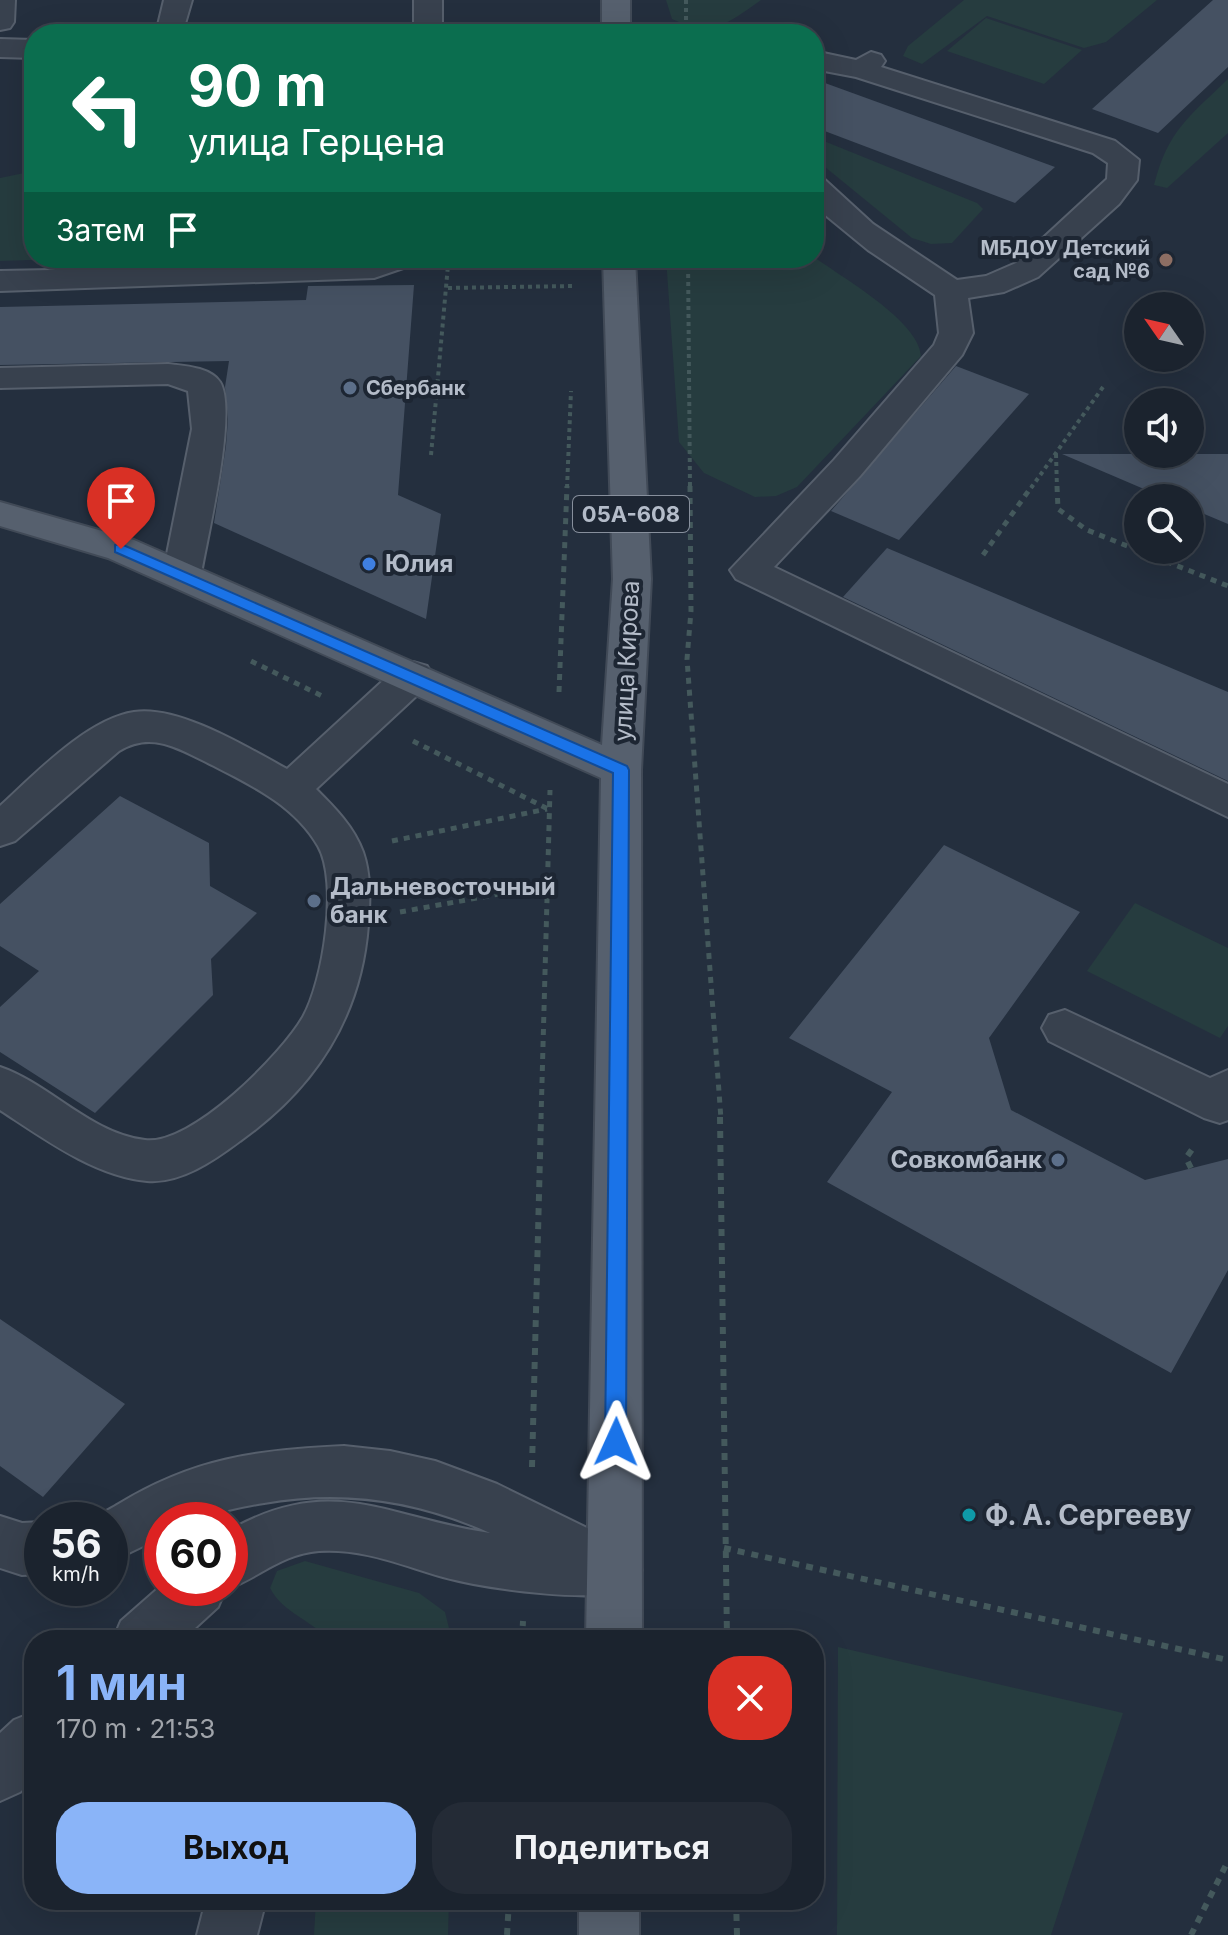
<!DOCTYPE html>
<html lang="ru">
<meta charset="utf-8">
<style>
:root{--surface:#1b232e;--page:#242b36;--text:#f1f3f6;--muted:#a0a4aa;--line:#39404a;--accent:#8ab4f8}
body{margin:0;font-family:Inter,sans-serif;background:var(--page);color:var(--text);height:100vh;display:flex;flex-direction:column;font-size:30px;white-space:nowrap}
*{box-sizing:border-box;margin:0}
p{font-size:26px;color:var(--muted)}
.icon{flex:none;width:44px;height:44px;fill:none;stroke:currentColor;stroke-width:2;stroke-linecap:round;stroke-linejoin:round}
.map{position:relative;flex:1;overflow:hidden}
.sheet{position:absolute;left:24px;top:1630px;width:800px;height:280px;display:flex;flex-direction:column;background:var(--surface);border-radius:32px;box-shadow:0 8px 32px #0002,0 0 0 2px var(--line)}
.sheet>*{flex:none}
.guide{position:absolute;left:24px;top:24px;width:800px;height:244px;border-radius:32px;box-shadow:0 8px 32px #0002,0 0 0 2px var(--line);background:#0b6e4f;color:#fff;overflow:hidden}
.needle{width:52px;rotate:304deg}
.controls{position:absolute;left:1124px;top:292px;display:grid;gap:16px}
.controls a{display:grid;place-items:center;width:80px;height:80px;border-radius:50%;background:var(--surface);box-shadow:0 8px 32px #0002,0 0 0 2px var(--line);font-size:40px}
.speed{position:absolute;left:24px;top:1502px;display:flex;gap:16px;font-size:40px;font-weight:700;text-align:center}
.speed>*{display:grid;place-content:center;width:104px;height:104px;border-radius:50%;background:var(--surface);box-shadow:0 8px 32px #0002,0 0 0 2px var(--line);line-height:1}
.speed small{font-size:20px;font-weight:400}
.speed .limit{border:12px solid #d22;background:#fff;color:#111}
.pin{position:absolute;display:grid;place-items:center;width:68px;height:68px;color:#fff;margin:-82px -34px;border-radius:50% 50% 50% 0;rotate:-45deg;box-shadow:0 0 8px #0007}
.pin .icon{rotate:45deg}
.me{position:absolute;width:88px;margin:-44px;rotate:1deg;stroke-linejoin:round;filter:drop-shadow(0 0 6px #0008)}
.turn{display:flex;align-items:center;gap:28px;height:168px;padding:0 32px;font-size:36px}
.turn .icon{width:104px;height:104px;stroke-width:2.5}
.turn b{display:block;font-size:56px;line-height:68px}
.then{display:flex;align-items:center;height:76px;padding:0 32px;background:#0003;gap:16px;font-size:30px}
.round{display:grid;place-items:center;flex:none;width:84px;height:84px;border-radius:32px;background:var(--page)}
.head{display:flex;align-items:center;justify-content:space-between;height:136px;padding:0 32px}
h1{font-size:48px;font-weight:700;line-height:60px;color:var(--accent)}
.action{display:flex;gap:16px;margin-top:auto;padding:16px 32px}
.action a{flex:1;height:92px;border-radius:32px;background:var(--accent);color:#111;font-size:32px;font-weight:700;line-height:92px;text-align:center}
.action a+a{background:var(--page);color:var(--text)}
.map>svg:first-child{display:block}
.green{fill:#263c3f}
.building{fill:#455162}
.lines{fill:none;stroke-linecap:round;stroke-linejoin:round}
.minor-casing{stroke:#565f6c;stroke-width:4}
.major-casing{stroke:#414a57;stroke-width:4}
.path-far2{stroke:#44595c;stroke-width:4;stroke-dasharray:4 4;stroke-linecap:butt}
.path-far1{stroke:#44595c;stroke-width:5;stroke-dasharray:6 6;stroke-linecap:butt}
.path{stroke:#44595c;stroke-width:6;stroke-dasharray:7 7;stroke-linecap:butt}
.minor{fill:#38414e;fill-rule:evenodd}
.major{fill:#56606e;fill-rule:evenodd}
.route{fill:#1a73e8;stroke:#114b97;stroke-width:2}
.education-dot{fill:#8d6e63;stroke:#1d2633;stroke-width:3}
.service-dot{fill:#5c6f8a;stroke:#1d2633;stroke-width:3}
.shop-dot{fill:#3f7fe0;stroke:#1d2633;stroke-width:3}
.culture-dot{fill:#0f9aa8;stroke:#1d2633;stroke-width:3}
.labels{text-anchor:middle;stroke-width:8;stroke-linejoin:round;paint-order:stroke}
.far-poi-label{font-size:20px;font-weight:bold;fill:#b4bcc9;stroke:#1d2633;text-anchor:end}
.shield{fill:#1d2633;stroke:#878f9c;stroke-width:2}
.shield-label{font-size:22px;font-weight:bold;fill:#b4bcc9}
.poi-label{font-size:24px;font-weight:bold;fill:#b4bcc9;stroke:#1d2633;text-anchor:start}
.street-label{font-size:24px;fill:#b4bcc9;stroke:#1d2633}
.near-poi-label{font-size:28px;font-weight:bold;fill:#b4bcc9;stroke:#1d2633;text-anchor:start}
</style>
<div class="map">
<svg width="1228" height="1935" viewBox="0 0 1228 1935">
<rect width="100%" height="100%" fill="#242f3e"/>
<g class="green">
<path d="M666 0H761C728 23 713 38 672 19Z"/>
<polygon points="964,0 1157,0 1106,42 1084,48 987,16 922,64 903,56 908,46"/>
<polygon points="986,18 1082,50 1044,84 947,51"/>
<path d="M1228 79V133L1167 188 1154 185C1168 130 1189 117 1228 79Z"/>
<polygon points="814,137 977,203 983,209 952,243 931,244 912,238 814,158"/>
<polygon points="34,171 34,258 93,258 0,261 0,178"/>
<path d="M814 257C843 278 919 321 921 356L797 487 776 496 755 497 704 473 679 442 666 258Z"/>
<polygon points="1135,903 1228,948 1228,1026 1220,1038 1087,971"/>
<path d="M305 1561 419 1593 445 1612 452 1640H329C311 1620 282 1612 270 1588L277 1571Z"/>
<polygon points="838,1647 1123,1713 1051,1935 837,1935"/>
<polygon points="316,1900 449,1900 448,1935 314,1935"/>
</g>
<g class="building">
<polygon points="1213,0 1228,0 1228,67 1158,133 1092,109"/>
<polygon points="814,79 946,127 1055,167 1015,203 814,127"/>
<polygon points="414,285 398,495 441,514 426,619 214,523 226,446 228,419 225,387 229,361 0,365 0,307 306,300 308,286"/>
<polygon points="956,366 1029,394 899,540 831,511"/>
<polygon points="1062,454 1228,454 1228,524 1190,508 1190,498 1165,498"/>
<polygon points="887,548 1228,692 1228,781 843,597"/>
<polygon points="120,796 209,843 210,886 257,913 211,959 213,995 95,1113 0,1052 0,1007 39,971 0,946 0,904"/>
<polygon points="944,845 1080,912 989,1038 1011,1110 1145,1180 1228,1159 1228,1270 1171,1373 827,1182 892,1092 789,1038"/>
<polygon points="0,1319 125,1404 43,1497 0,1466"/>
</g>
<g class="lines">
<g class="minor-casing">
<g id="minor">
<polygon points="0,0 15,0 14,22 10,28 0,30"/>
<polygon points="164,0 192,0 182,34 150,34 158,25"/>
<rect x="414" y="0" width="28" height="34"/>
<polygon points="0,39 34,40 34,58 0,57"/>
<polygon points="814,51 856,60 871,52 881,55 885,61 881,67 1115,141 1139,160 1137,180 1119,204 1038,277 1004,292 968,298 973,333 962,355 860,476 774,567 1228,784 1228,817 736,579 730,570 834,460 934,345 939,333 935,295 868,250 818,209 814,204 814,178 825,180 873,224 957,280 986,276 1016,263 1107,179 1108,163 1093,153 856,77 814,69"/>
<polygon points="210,258 242,258 240,265 417,258 412,265 374,278 0,291 0,271 208,267"/>
<path d="M168 364C184 366 210 367 220 382 238 411 207 537 201 574L195 583 182 587 169 583 163 574 192 429 188 391 168 384 0 388V368Z"/>
<path d="M413 662 427 666 433 676 427 686 316 789C335 808 354 827 363 852 371 875 370 901 368 925 361 1017 315 1088 240 1141 215 1160 180 1184 147 1181 94 1176 43 1138 0 1110V1067C50 1084 91 1134 145 1140 191 1146 281 1055 303 1017 323 982 339 882 318 846 295 806 253 786 214 766 181 750 153 730 119 751L15 841 0 846V806C34 775 87 719 134 712 179 705 248 748 287 769L399 666Z"/>
<polygon points="1065,1010 1210,1078 1228,1070 1228,1120 1220,1123 1204,1118 1049,1041 1042,1028 1049,1015"/>
<path d="M344 1446 390 1451 435 1461 497 1484 634 1551 642 1570 634 1589C595 1604 487 1589 443 1577 401 1565 363 1548 319 1551 283 1554 262 1575 230 1588V1530C334 1472 387 1518 490 1533 417 1500 343 1489 264 1503 230 1508 196 1520 162 1520V1537L110 1562V1520H90C98 1514 108 1511 117 1505 193 1458 256 1450 344 1446Z"/>
<polygon points="0,1516 22,1523 42,1522 42,1574 22,1575 0,1568"/>
<polygon points="162,1585 162,1588 226,1588 218,1607 182,1640 113,1640 121,1621"/>
<polygon points="34,1712 34,1779 20,1792 0,1801 0,1733 14,1720"/>
<polygon points="206,1900 266,1900 257,1935 197,1935"/>
</g>
</g>
<g class="major-casing">
<g id="major">
<rect x="602" y="0" width="28" height="34"/>
<polygon points="603,258 635,258 651,579 641,770 642,1640 586,1640 601,778 108,558 0,526 0,502 134,540 602,745 613,579"/>
<rect x="579" y="1900" width="60" height="35"/>
</g>
</g>
<g class="path-far2">
<polyline points="686,0 686,34"/>
<polyline points="688,258 690,488"/>
<polyline points="448,288 575,286"/>
<polyline points="1056,454 1057,488"/>
<polyline points="431,455 448,265"/>
<polyline points="567,488 571,391"/>
<polyline points="1031,488 1103,387"/>
</g>
<g class="path-far1">
<polyline points="690,486 691,611 687,659 721,1119"/>
<polyline points="1057,486 1058,509 1087,530 1228,586"/>
<polyline points="983,555 1032,486"/>
<polyline points="251,661 322,696"/>
<polyline points="559,692 567,486"/>
<polyline points="413,741 548,809"/>
<polyline points="392,841 547,809"/>
<polyline points="400,912 549,885"/>
<polyline points="541,1119 550,790"/>
</g>
<g class="path">
<polyline points="720,1117 727,1640"/>
<polyline points="1191,1168 1186,1158 1193,1148"/>
<polyline points="532,1467 541,1117"/>
<polyline points="724,1548 1228,1660"/>
<polyline points="522,1640 523,1621"/>
<polyline points="736,1900 737,1935"/>
<polyline points="507,1935 509,1900"/>
<polyline points="1191,1935 1228,1861"/>
</g>
<use href="#minor" class="minor"/>
<use href="#major" class="major"/>
</g>
<polygon class="route" points="121,544 627,766 629,770 626,1442 623,1449 616,1452 608,1449 605,1442 613,773 115,552 115,545"/>
<circle class="education-dot" cx="1166" cy="260" r="8"/>
<g class="service-dot">
<circle cx="350" cy="388" r="8"/>
<circle cx="314" cy="901" r="8"/>
<circle cx="1058" cy="1160" r="8"/>
</g>
<circle class="shop-dot" cx="369" cy="564" r="8"/>
<circle class="culture-dot" cx="969" cy="1515" r="8"/>
<g class="labels">
<g class="far-poi-label">
<text x="1150" y="255">МБДОУ Детский<tspan x="1150" dy="23">сад №6</tspan></text>
<text x="366" y="395" text-anchor="start">Сбербанк</text>
</g>
<rect class="shield" x="573" y="496" width="116" height="36" rx="6"/>
<g class="shield-label">
<text x="631" y="522">05А-608</text>
</g>
<g class="poi-label">
<text x="385" y="572">Юлия</text>
<text x="330" y="895">Дальневосточный<tspan x="330" dy="28">банк</tspan></text>
<text x="1042" y="1168" text-anchor="end">Совкомбанк</text>
</g>
<g class="street-label">
<text transform="translate(627 661) rotate(-87)" y="8">улица Кирова</text>
</g>
<g class="near-poi-label">
<text x="985" y="1525">Ф. А. Сергееву</text>
</g>
</g>
</svg>
<div class="controls">
<a><svg class="needle" viewBox="-14 -14 28 28"><path d="M0-13l5 13h-10z" fill="#e53935"/><path d="M0 13l5-13h-10z" fill="#a0a4aa"/></svg></a>
<a><svg class="icon" aria-label="sound" viewBox="0 0 24 24"><path d="M4 9h4l5-4v14l-5-4H4zM17 9q2 3 0 6"/></svg></a>
<a><svg class="icon" aria-label="search" viewBox="0 0 24 24"><circle cx="10" cy="10" r="6"/><path d="M15 15l6 6"/></svg></a>
</div>
<div class="speed"><div>56<small>km/h</small></div><div class="limit">60</div></div>
<div class="pin" style="left:121px;top:549px;background:#d93025"><svg class="icon" aria-label="arrive" viewBox="0 0 24 24"><path d="M6 21V4h12l-3 4 3 4H6"/></svg></div>
<svg class="me" style="left:616px;top:1442px" viewBox="-20 -20 40 40"><path d="M0-17L14 15 0 8-14 15z" fill="#1a73e8" stroke="#fff" stroke-width="4"/></svg>
<div class="guide">
<div class="turn"><svg class="icon" aria-label="left" viewBox="0 0 24 24"><path d="M17 20v-9H6M10 6l-5 5 5 5"/></svg><div><b>90 m</b>улица Герцена</div></div>
<div class="then">Затем<svg class="icon" aria-label="arrive" viewBox="0 0 24 24"><path d="M6 21V4h12l-3 4 3 4H6"/></svg></div>
</div>
<section class="sheet">
<div class="head"><div><h1>1 мин</h1><p>170 m · 21:53</p></div><a class="round" style="background:#d93025;color:#fff"><svg class="icon" aria-label="close" viewBox="0 0 24 24"><path d="M6 6l12 12M18 6L6 18"/></svg></a></div>
<div class="action"><a>Выход</a><a>Поделиться</a></div>
</section>
</div>
